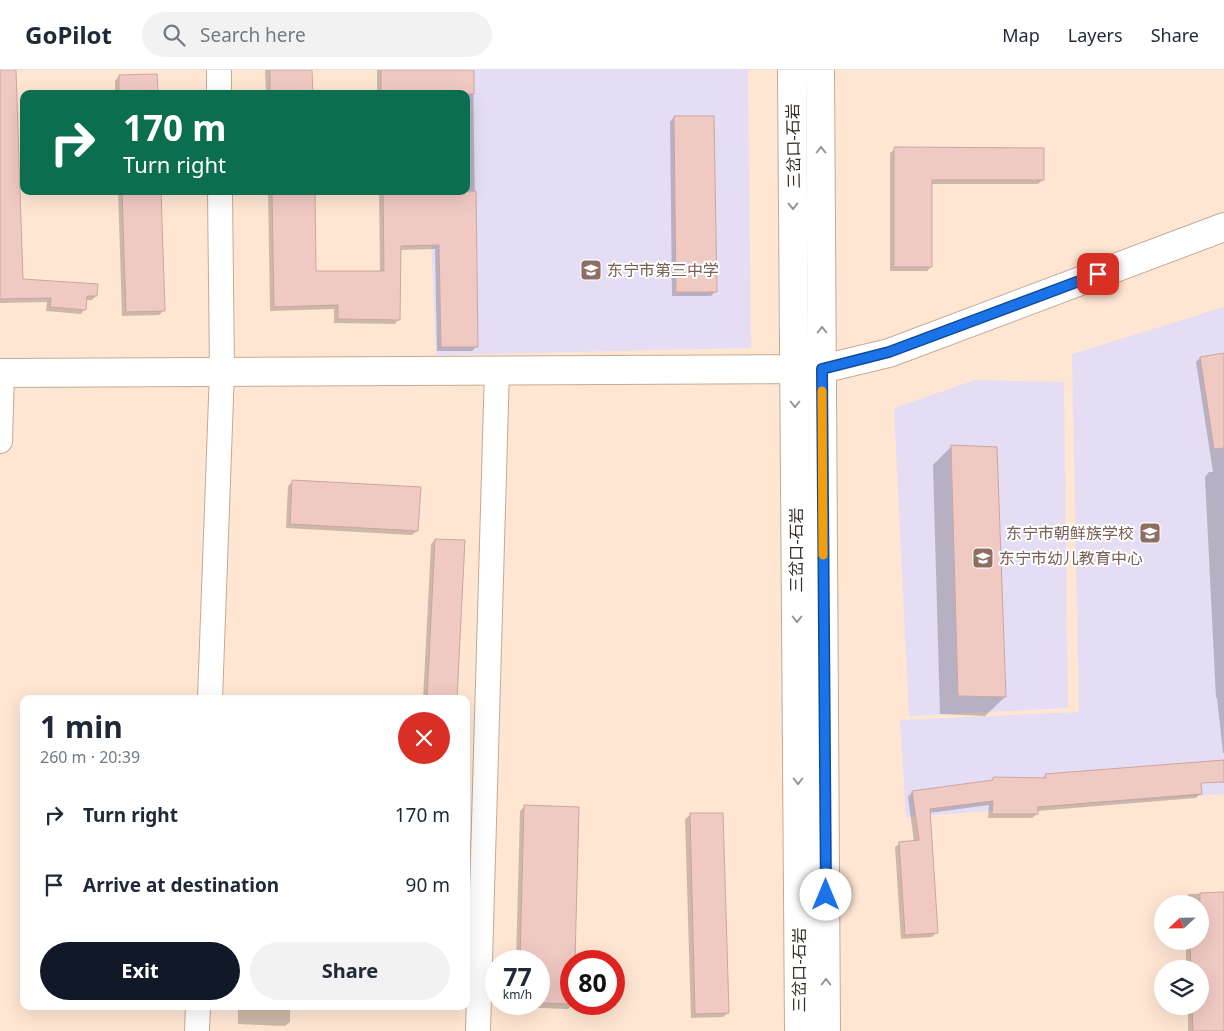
<!DOCTYPE html>
<meta charset="utf-8">
<style>
:root{--surface:#fff;--page:#f2f2f3;--text:#1f2937;--muted:#747a83;--line:#e0e1e3;--accent:#111827}
body{margin:0;font-family:"Noto Sans","Noto Sans SC",sans-serif;background:var(--page);color:var(--text);height:100vh;display:flex;flex-direction:column;font-size:19px;white-space:nowrap}
*{box-sizing:border-box;margin:0}
p{font-size:16px;color:var(--muted)}
.icon{flex:none;width:28px;height:28px;fill:none;stroke:currentColor;stroke-width:2;stroke-linecap:round;stroke-linejoin:round}
.map{position:relative;flex:1;overflow:hidden}
.panel{position:absolute;left:20px;top:625px;width:450px;height:315px;display:flex;flex-direction:column;background:var(--surface);border-radius:10px;box-shadow:0 5px 20px #0002}
.panel>*{flex:none}
.banner{position:absolute;left:20px;top:20px;width:450px;height:105px;border-radius:10px;box-shadow:0 5px 20px #0002;background:#0b6e4f;color:#fff;overflow:hidden}
.needle{width:32px;rotate:248deg}
.fabs{position:absolute;left:1154px;top:825px;display:grid;gap:10px}
.fabs a{display:grid;place-items:center;width:55px;height:55px;border-radius:50%;background:var(--surface);box-shadow:0 5px 20px #0002;font-size:25px}
.speed{position:absolute;left:485px;top:880px;display:flex;gap:10px;font-size:25px;font-weight:700;text-align:center}
.speed>*{display:grid;place-content:center;width:65px;height:65px;border-radius:50%;background:var(--surface);box-shadow:0 5px 20px #0002;line-height:1}
.speed small{font-size:12px;font-weight:400}
.speed .limit{border:8px solid #d22;background:#fff;color:#111}
.pin{position:absolute;display:grid;place-items:center;width:42px;height:42px;color:#fff;margin:-21px;border-radius:10px;box-shadow:0 2px 8px #0006}
.me{position:absolute;width:55px;margin:-28px;rotate:0deg;stroke-linejoin:round;filter:drop-shadow(0 0 4px #0008)}
.turn{display:flex;align-items:center;gap:18px;height:105px;padding:0 20px;font-size:22px}
.turn .icon{width:65px;height:65px;stroke-width:2.5}
.turn b{display:block;font-size:35px;line-height:42px}
.round{display:grid;place-items:center;flex:none;width:52px;height:52px;border-radius:26px;background:var(--page)}
.summary{display:flex;align-items:center;justify-content:space-between;height:85px;padding:0 20px}
h1{font-size:30px;font-weight:700;line-height:38px}
.cta{display:flex;gap:10px;margin-top:auto;padding:10px 20px}
.cta a{flex:1;height:58px;border-radius:30px;background:var(--accent);color:#fff;font-size:20px;font-weight:700;line-height:58px;text-align:center}
.cta a+a{background:var(--page);color:var(--text)}
ul{padding:0;list-style:none}
li{display:flex;align-items:center;gap:15px;height:70px;padding:0 20px}
li div{flex:1}
li b{display:block;font-size:19px}
li em{font-style:normal}
header{display:flex;align-items:center;gap:30px;box-sizing:border-box;height:70px;padding:0 25px;background:var(--surface);border-bottom:1px solid var(--line)}
header strong{font-size:24px}
nav{display:flex;gap:28px;margin-inline-start:auto;font-size:18px}
.search{width:350px;height:45px;background:var(--page);display:flex;align-items:center;gap:12px;box-sizing:border-box;padding:0 18px;border-radius:28px;color:var(--muted);font-size:19px}
.map>svg:first-child{display:block}
.education{fill:#e4ddf3}
.shadow{fill:#0003}
.building{fill:#f1c9c3;stroke:#cca5a0}
.lines{fill:none;stroke-linecap:round;stroke-linejoin:round}
.minor-casing{stroke:#c6aa92;stroke-width:26}
.tertiary-casing{stroke:#c6aa92;stroke-width:30}
.trunk-casing{stroke:#c6aa92;stroke-width:30}
.minor{stroke:#fff;stroke-width:24}
.tertiary{stroke:#fff;stroke-width:28}
.trunk{stroke:#fff;stroke-width:28}
.oneway{stroke:#9a9590}
.route-casing{stroke:#114b97;stroke-width:12}
.route{stroke:#1a73e8;stroke-width:9}
.slow{stroke:#f59e0b;stroke-width:9}
.labels{text-anchor:middle;stroke-width:4;stroke-linejoin:round;paint-order:stroke}
.street-label{font-size:16px;fill:#362b21;stroke:#fff}
.education-label{font-size:16px;fill:#785e54;stroke:#fff;text-anchor:start}
</style>
<header>
<strong>GoPilot</strong>
<div class="search"><svg class="icon" aria-label="search" viewBox="0 0 24 24"><circle cx="10" cy="10" r="6"/><path d="M15 15l6 6"/></svg>Search here</div>
<nav><a>Map</a><a>Layers</a><a>Share</a></nav>
</header>
<div class="map">
<svg width="1224" height="961" viewBox="0 0 1224 961">
<rect width="100%" height="100%" fill="#ffe6d3"/>
<g class="education">
<polygon points="424,0 748,0 751,278 436,285 429,121 466,121 466,24"/>
<polygon points="1224,237 1224,724 906,747 900,650 1079,642 1072,284"/>
<polygon points="975,310 1064,312 1068,638 909,646 894,338"/>
</g>
<g class="shadow">
<polygon points="0,0 14,0 22,210 96,226 92,230 86,230 85,239 81,244 46,241 47,232 0,233"/>
<polygon points="265,0 311,0 312,24 266,24"/>
<polygon points="377,0 473,0 477,276 472,281 437,281 435,179 399,180 399,249 395,254 334,253 334,239 270,241 268,121 314,121 315,202 380,202 379,121 466,121 466,24 377,24"/>
<polygon points="119,6 157,24 115,24 115,11"/>
<polygon points="674,47 716,221 711,226 672,226 670,52"/>
<polygon points="895,79 1043,110 1038,114 931,114 931,197 927,201 890,201 890,83"/>
<polygon points="118,121 160,121 164,240 159,245 122,246"/>
<polygon points="1224,284 1224,683 1223,683 1217,628 1216,628 1205,407 1209,402 1213,402 1196,292 1200,288"/>
<polygon points="952,376 1005,627 985,646 940,644 933,395"/>
<polygon points="293,411 417,461 412,465 286,458 288,416"/>
<polygon points="435,470 456,629 423,629 431,474"/>
<polygon points="1046,705 1200,724 1196,728 1037,741 1037,744 1032,748 988,748 989,735 929,743 937,862 932,867 901,869 895,777 900,773 914,772 908,727 912,722 990,712 993,709 1042,709"/>
<polygon points="525,736 578,738 574,891 571,891 571,934 573,934 568,939 515,937 515,934 539,934 539,891 516,891 520,741"/>
<polygon points="722,744 728,943 723,947 691,948 685,749 690,745"/>
<polygon points="1224,823 1224,961 1188,961 1188,936 1200,936 1200,899 1186,899 1186,871 1200,871 1200,834 1185,834 1184,829 1189,824"/>
<polygon points="238,936 290,936 290,952 285,956 238,954"/>
<polygon points="400,936 426,936 424,938"/>
</g>
<g class="building">
<polygon points="0,0 16,0 23,209 98,214 97,226 87,226 86,240 50,237 51,228 0,229"/>
<polygon points="270,0 312,0 313,24 270,24"/>
<rect x="381" y="0" width="93" height="24"/>
<polygon points="157,4 158,24 119,24 119,5"/>
<polygon points="674,46 714,46 717,222 676,222"/>
<polygon points="894,77 1044,78 1044,110 932,110 932,197 894,197"/>
<polygon points="122,121 161,121 165,241 126,242"/>
<polygon points="272,121 315,121 316,201 384,201 383,121 476,121 478,277 441,277 439,175 401,176 400,250 338,249 338,235 274,237"/>
<polygon points="1224,283 1224,378 1214,379 1200,287"/>
<polygon points="951,375 997,377 1006,627 958,626"/>
<polygon points="292,410 421,417 418,461 290,454"/>
<polygon points="435,469 465,470 457,629 427,629"/>
<polygon points="1224,690 1224,712 1201,713 1202,724 1038,737 1038,744 992,744 993,731 930,739 938,863 905,865 899,772 919,770 912,721 993,710 993,707 1046,708 1045,704"/>
<polygon points="524,735 579,737 575,891 571,891 571,934 539,933 539,891 520,891"/>
<polygon points="690,743 723,743 729,943 695,944"/>
<polygon points="1224,822 1224,961 1193,961 1192,936 1200,936 1200,899 1191,899 1190,871 1200,871 1200,823"/>
</g>
<g class="lines">
<g class="minor-casing">
<g id="minor">
<polyline points="219,0 219,24"/>
<polyline points="0,371 2,303"/>
<polyline points="210,629 222,301 220,121"/>
<polyline points="197,961 198,936"/>
<polyline points="478,961 497,299"/>
</g>
</g>
<g class="tertiary-casing">
<polyline id="tertiary" points="0,303 822,299 889,283 1224,157"/>
</g>
<g class="trunk-casing">
<g id="trunk">
<polyline points="792,0 799,961"/>
<polyline points="820,0 826,961"/>
</g>
</g>
<use href="#minor" class="minor"/>
<use href="#tertiary" class="tertiary"/>
<use href="#trunk" class="trunk"/>
</g>
<defs><path id="oneway-chevron" d="M-2-3.5L2.5 0L-2 3.5" fill="none" stroke-width="1.6" stroke-linecap="round" stroke-linejoin="round" transform="scale(1.25)"/></defs>
<g class="oneway">
<use href="#oneway-chevron" transform="translate(821 80) rotate(-90)"/>
<use href="#oneway-chevron" transform="translate(793 136) rotate(89)"/>
<use href="#oneway-chevron" transform="translate(822 260) rotate(-90)"/>
<use href="#oneway-chevron" transform="translate(795 334) rotate(90)"/>
<use href="#oneway-chevron" transform="translate(797 549) rotate(90)"/>
<use href="#oneway-chevron" transform="translate(798 711) rotate(90)"/>
<use href="#oneway-chevron" transform="translate(826 912) rotate(-90)"/>
</g>
<g class="lines">
<g class="route-casing">
<polyline id="route" points="826,825 822,299 889,282 1098,204"/>
</g>
<use href="#route" class="route"/>
<polyline class="slow" points="822,321 823,485"/>
</g>
<defs>
<g id="school-square" transform="scale(1.125)"><rect x="-9" y="-9" width="18" height="18" rx="4" fill="#8d6e63" stroke="#fff"/><path d="M0-5L7-2L0 1L-7-2ZM-4 1L0 2.5L4 1V4Q0 6-4 4Z" fill="#fff"/></g>
</defs>
<g fill-rule="evenodd">
<use href="#school-square" x="591" y="200"/>
<use href="#school-square" x="1150" y="463"/>
<use href="#school-square" x="983" y="488"/>
</g>
<g class="labels">
<g class="street-label">
<text transform="translate(793 76) rotate(-91)" y="6">三岔口-石岩</text>
<text transform="translate(796 480) rotate(-90)" y="6">三岔口-石岩</text>
<text transform="translate(799 900) rotate(-90)" y="6">三岔口-石岩</text>
</g>
<g class="education-label">
<text x="607" y="206">东宁市第三中学</text>
<text x="1134" y="469" text-anchor="end">东宁市朝鲜族学校</text>
<text x="999" y="494">东宁市幼儿教育中心</text>
</g>
</g>
</svg>
<div class="fabs">
<a><svg class="needle" viewBox="-14 -14 28 28"><path d="M0-13l5 13h-10z" fill="#e53935"/><path d="M0 13l5-13h-10z" fill="#747a83"/></svg></a>
<a><svg class="icon" aria-label="layers" viewBox="0 0 24 24"><path d="M12 4l9 5-9 5-9-5zM3 14l9 5 9-5"/></svg></a>
</div>
<div class="speed"><div>77<small>km/h</small></div><div class="limit">80</div></div>
<div class="pin" style="left:1098px;top:204px;background:#d93025"><svg class="icon" aria-label="arrive" viewBox="0 0 24 24"><path d="M6 21V4h12l-3 4 3 4H6"/></svg></div>
<svg class="me" style="left:826px;top:825px" viewBox="-20 -20 40 40"><circle r="19" fill="#fff"/><path d="M0-13L10 11 0 6-10 11z" fill="#1a73e8"/></svg>
<div class="banner">
<div class="turn"><svg class="icon" aria-label="right" viewBox="0 0 24 24"><path d="M7 20v-9h11M14 6l5 5-5 5"/></svg><div><b>170 m</b>Turn right</div></div>
</div>
<section class="panel">
<div class="summary"><div><h1>1 min</h1><p>260 m · 20:39</p></div><a class="round" style="background:#d93025;color:#fff"><svg class="icon" aria-label="close" viewBox="0 0 24 24"><path d="M6 6l12 12M18 6L6 18"/></svg></a></div>
<ul>
<li><svg class="icon" aria-label="right" viewBox="0 0 24 24"><path d="M7 20v-9h11M14 6l5 5-5 5"/></svg><div><b>Turn right</b></div><em>170 m</em></li>
<li><svg class="icon" aria-label="arrive" viewBox="0 0 24 24"><path d="M6 21V4h12l-3 4 3 4H6"/></svg><div><b>Arrive at destination</b></div><em>90 m</em></li>
</ul>
<div class="cta"><a>Exit</a><a>Share</a></div>
</section>
</div>
